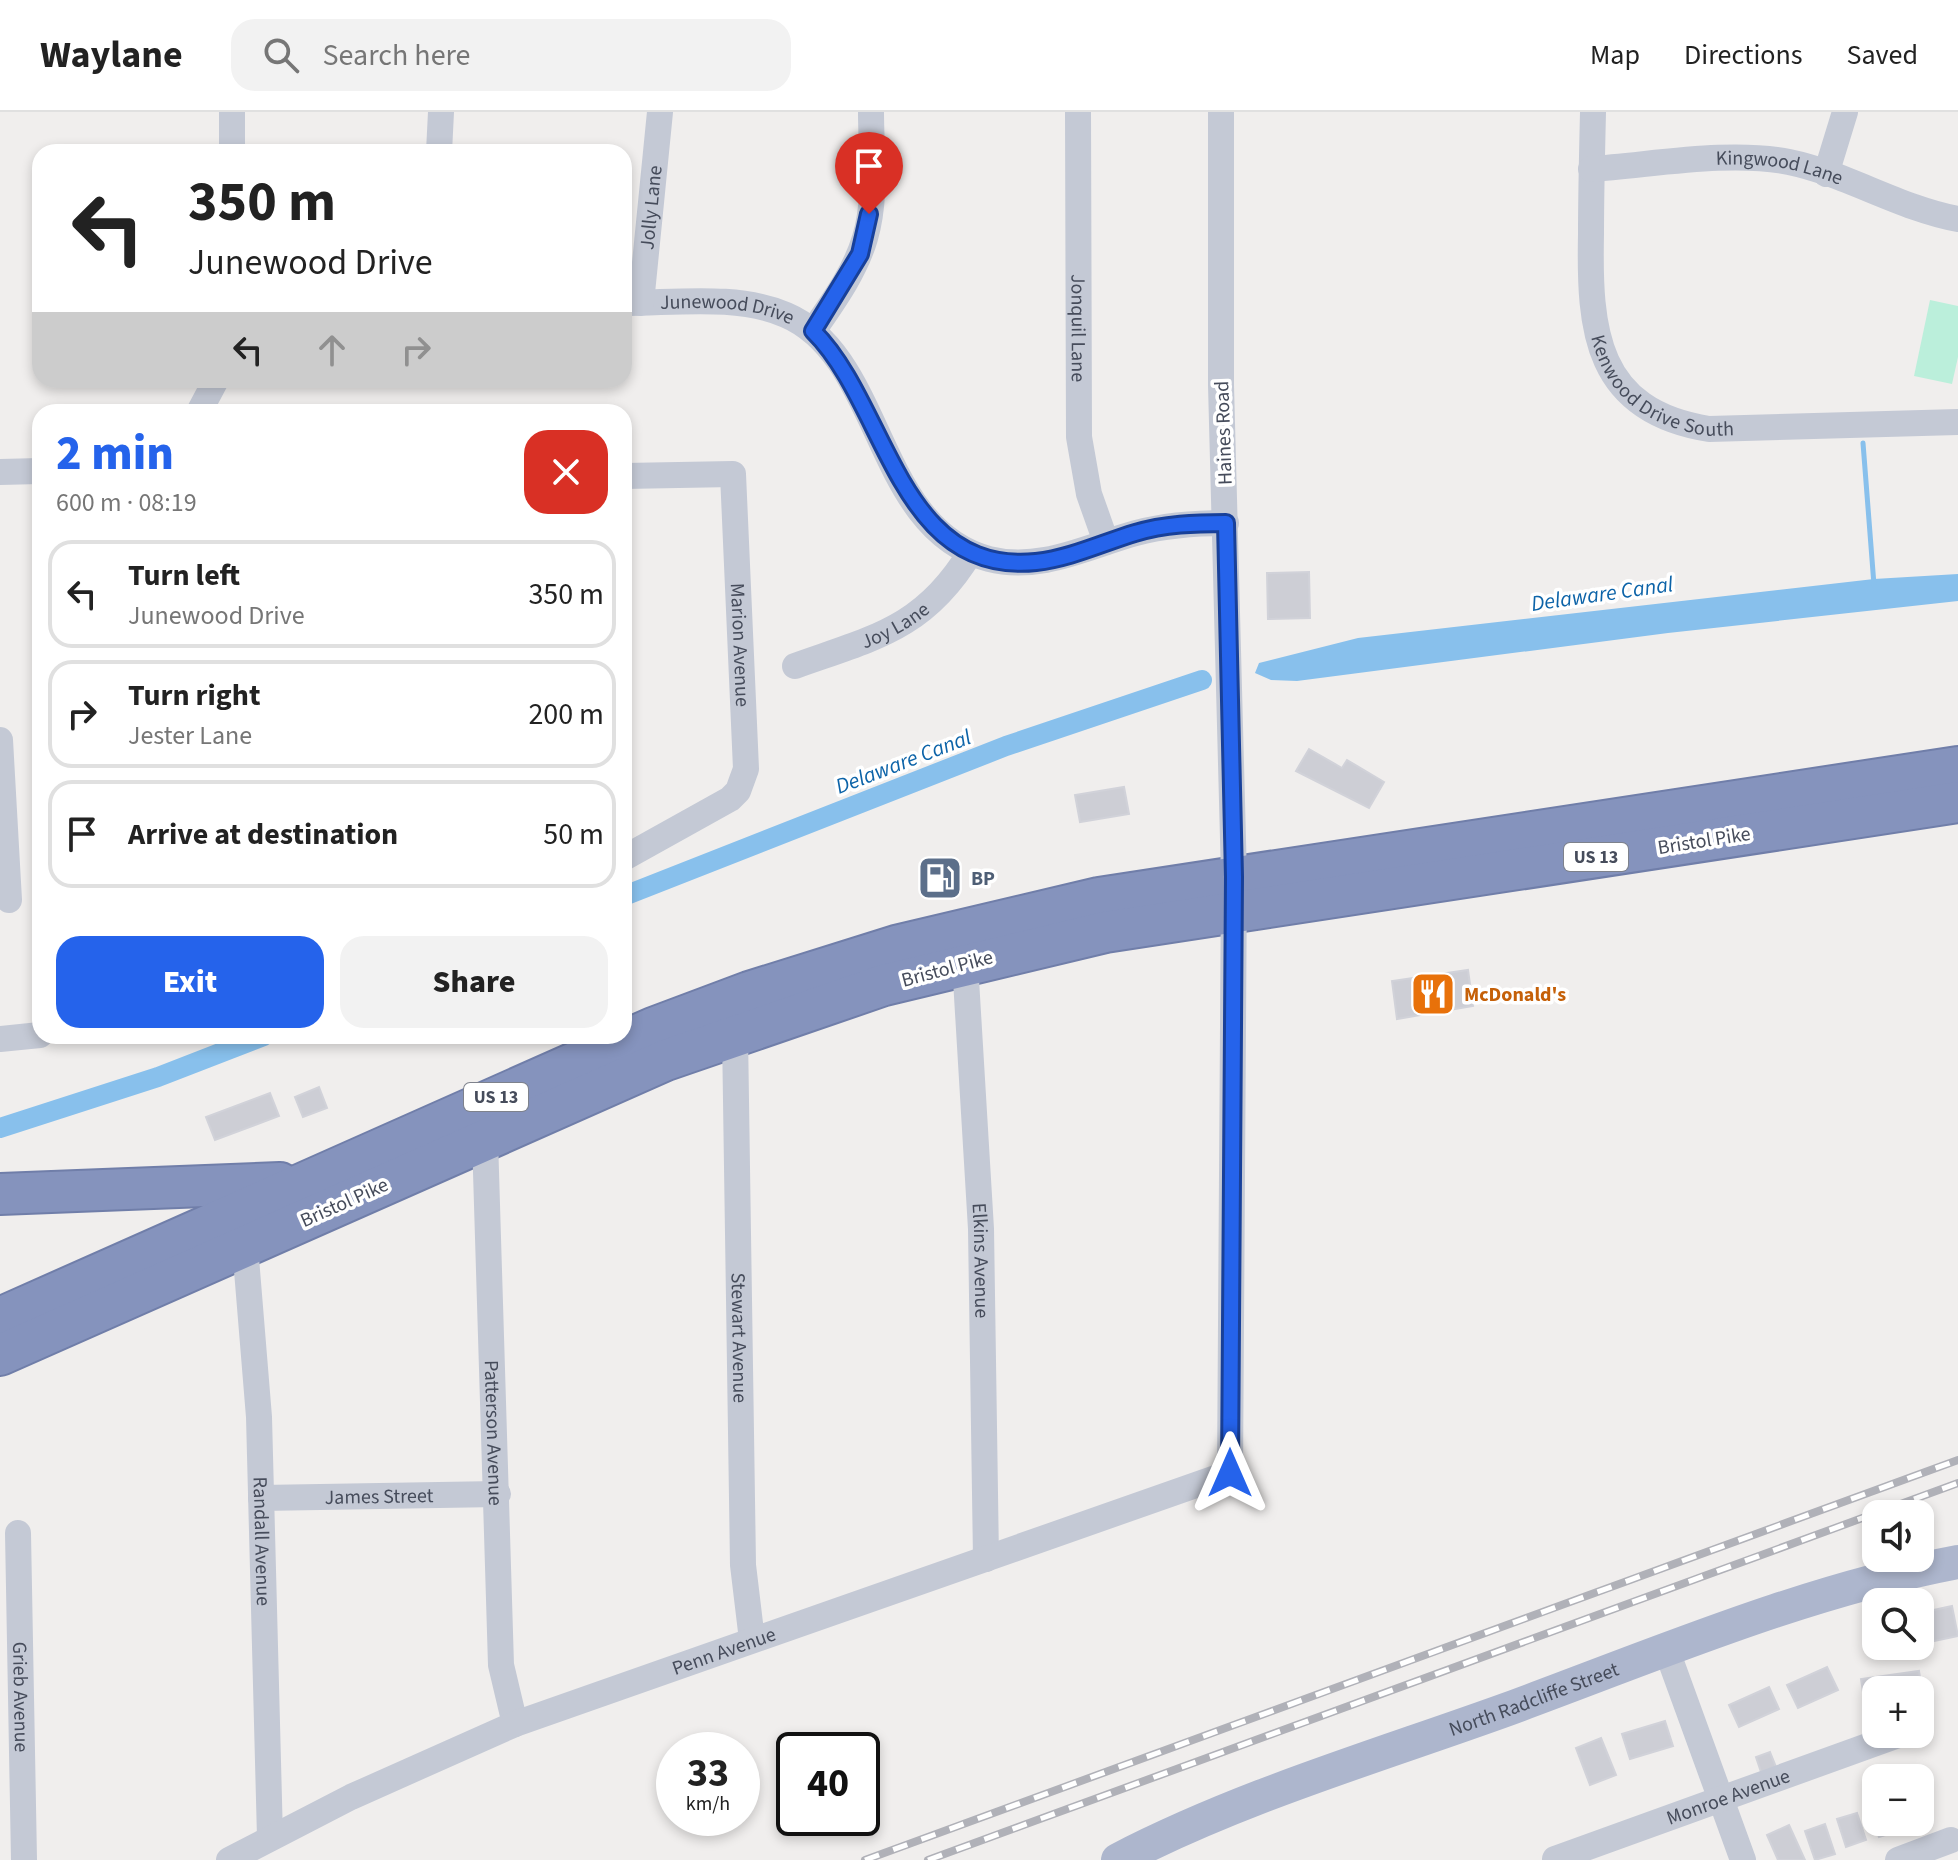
<!DOCTYPE html>
<meta charset="utf-8">
<style>
:root{--surface:#fff;--page:#f2f2f2;--text:#222;--muted:#767676;--line:#e0e0e0;--accent:#2563eb}
body{margin:0;font-family:"Source Sans 3",sans-serif;background:var(--page);color:var(--text);height:100vh;display:flex;flex-direction:column;font-size:30px;white-space:nowrap}
*{box-sizing:border-box;margin:0}
p{font-size:26px;color:var(--muted)}
.icon{flex:none;width:44px;height:44px;fill:none;stroke:currentColor;stroke-width:2;stroke-linecap:round;stroke-linejoin:round}
.map{position:relative;flex:1;overflow:hidden}
.sheet{position:absolute;left:32px;top:292px;width:600px;height:640px;display:flex;flex-direction:column;background:var(--surface);border-radius:24px;box-shadow:0 4px 12px #0003}
.sheet>*{flex:none}
.banner{position:absolute;left:32px;top:32px;width:600px;height:244px;border-radius:24px;box-shadow:0 4px 12px #0003;background:#fff;color:var(--text);overflow:hidden}
.controls{position:absolute;left:1862px;top:1388px;display:grid;gap:16px}
.controls a{display:grid;place-items:center;width:72px;height:72px;border-radius:16px;background:var(--surface);box-shadow:0 4px 12px #0003;font-size:40px}
.speed{position:absolute;left:656px;top:1620px;display:flex;gap:16px;font-size:40px;font-weight:700;text-align:center}
.speed>*{display:grid;place-content:center;width:104px;height:104px;border-radius:50%;background:var(--surface);box-shadow:0 4px 12px #0003;line-height:1}
.speed small{font-size:20px;font-weight:400}
.speed .limit{border:4px solid #111;border-radius:12px;background:#fff;color:#111}
.pin{position:absolute;display:grid;place-items:center;width:68px;height:68px;color:#fff;margin:-82px -34px;border-radius:50% 50% 50% 0;rotate:-45deg;box-shadow:0 0 8px #0007}
.pin .icon{rotate:45deg}
.me{position:absolute;width:88px;margin:-44px;rotate:0deg;stroke-linejoin:round;filter:drop-shadow(0 0 6px #0008)}
.turn{display:flex;align-items:center;gap:28px;height:168px;padding:0 24px;font-size:36px}
.turn .icon{width:104px;height:104px;stroke-width:2.5}
.turn b{display:block;font-size:56px;line-height:68px}
.lanes{display:flex;align-items:center;height:76px;padding:0 24px;background:#0003;justify-content:center;gap:40px;direction:ltr}
.lanes .off{opacity:.35}
.round{display:grid;place-items:center;flex:none;width:84px;height:84px;border-radius:24px;background:var(--page)}
.head{display:flex;align-items:center;justify-content:space-between;height:136px;padding:0 24px}
h1{font-size:48px;font-weight:800;line-height:60px;color:var(--accent)}
.action{display:flex;gap:16px;margin-top:auto;padding:16px 24px}
.action a{flex:1;height:92px;border-radius:24px;background:var(--accent);color:#fff;font-size:32px;font-weight:800;line-height:92px;text-align:center}
.action a+a{background:var(--page);color:var(--text)}
ul{padding:0;list-style:none}
li{display:flex;align-items:center;gap:24px;height:108px;margin:0 16px 12px;padding:0 8px;border:4px solid var(--line);border-radius:24px}
li div{flex:1}
li b{display:block;font-size:30px}
li em{font-style:normal}
header{display:flex;align-items:center;gap:48px;box-sizing:border-box;height:112px;padding:0 40px;background:var(--surface);border-bottom:2px solid var(--line)}
header strong{font-size:38px}
nav{display:flex;gap:44px;margin-inline-start:auto;font-size:28px}
.search{width:560px;height:72px;background:var(--page);display:flex;align-items:center;gap:20px;box-sizing:border-box;padding:0 28px;border-radius:24px;color:var(--muted);font-size:30px}
.map>svg:first-child{display:block}
.green{fill:#bbefdb}
.water{fill:#88c0ec}
.lines{fill:none;stroke-linecap:round;stroke-linejoin:round}
.stream{stroke:#88c0ec;stroke-width:5}
.canal{stroke:#88c0ec;stroke-width:20}
.building{fill:#cdced5;stroke:#d1d2d9;stroke-width:2}
.highway-casing{stroke:#707ea9;stroke-width:44}
.minor{stroke:#c4c9d5;stroke-width:26}
.major{stroke:#adb6cd;stroke-width:34}
.highway{stroke:#8593bd;stroke-width:40}
.rail-casing{stroke:#b0b1b8;stroke-width:8}
.rail{stroke:#fff;stroke-width:5;stroke-dasharray:15;stroke-linecap:butt}
.route-casing{stroke:#184099;stroke-width:20}
.route{stroke:#2563eb;stroke-width:14}
.labels{text-anchor:middle;stroke-width:7;stroke-linejoin:round;paint-order:stroke}
.shield{fill:#fff;stroke:#7e828c;stroke-width:2}
.shield-label{font-size:18px;font-weight:bold;fill:#464c5b}
.street-label{font-size:20px;fill:#464c5b;stroke:#fff}
.service-label{font-size:20px;font-weight:bold;fill:#4e5e75;stroke:#fff;text-anchor:start}
.food-label{font-size:20px;font-weight:bold;fill:#c56008;stroke:#fff;text-anchor:start}
.water-label{font-size:22px;font-style:italic;fill:#0c63a8;stroke:#fff}
</style>
<header>
<strong>Waylane</strong>
<div class="search"><svg class="icon" aria-label="search" viewBox="0 0 24 24"><circle cx="10" cy="10" r="6"/><path d="M15 15l6 6"/></svg>Search here</div>
<nav><a>Map</a><a>Directions</a><a>Saved</a></nav>
</header>
<div class="map">
<svg width="1958" height="1748" viewBox="0 0 1958 1748">
<rect width="100%" height="100%" fill="#f0eeed"/>
<polygon class="green" points="1930,188 1958,194 1958,245 1952,272 1914,264"/>
<polygon class="water" points="1958,462 1958,489 1668,521 1297,569 1271,568 1255,561 1259,551 1358,526 1874,467"/>
<g class="lines">
<polyline class="stream" points="1863,331 1874,473"/>
<g class="canal">
<polyline points="624,784 1006,634 1202,568"/>
<polyline points="0,1016 158,965 264,924"/>
</g>
</g>
<g class="building">
<polygon points="1309,460 1310,506 1268,507 1267,461"/>
<polygon points="1309,637 1342,656 1347,648 1384,670 1369,696 1296,659"/>
<polygon points="1124,675 1129,702 1080,710 1075,683"/>
<polygon points="1468,858 1473,894 1397,907 1392,869"/>
<polygon points="319,975 327,996 303,1005 295,985"/>
<polygon points="270,981 279,1004 215,1028 206,1005"/>
<polygon points="1925,1485 1929,1499 1952,1494 1958,1524 1920,1532 1920,1490 1904,1489"/>
<polygon points="1827,1555 1838,1578 1798,1596 1787,1573"/>
<polygon points="1919,1559 1925,1598 1920,1599 1920,1578 1876,1578 1876,1605 1867,1607 1861,1567"/>
<polygon points="1769,1575 1779,1597 1739,1615 1729,1593"/>
<polygon points="1665,1609 1673,1634 1630,1647 1622,1622"/>
<polygon points="1601,1626 1616,1663 1590,1673 1576,1636"/>
<polygon points="1770,1640 1776,1655 1761,1660 1756,1645"/>
<polygon points="1920,1678 1930,1707 1910,1713 1909,1710 1920,1710"/>
<polygon points="1876,1693 1876,1710 1895,1710 1898,1719 1879,1725 1869,1696"/>
<polygon points="1857,1701 1866,1728 1846,1735 1837,1707"/>
<polygon points="1825,1712 1835,1742 1815,1748 1805,1719"/>
<polygon points="1789,1713 1805,1748 1778,1748 1767,1723"/>
</g>
<g class="lines">
<g class="highway-casing">
<g id="highway">
<polyline points="0,1082 280,1071"/>
<polyline points="0,1206 653,916 749,880 896,834 1099,786 1958,655"/>
<polyline points="0,1243 666,948 884,873 1105,820 1958,690"/>
</g>
</g>
<g class="minor">
<path id="s1" d="M1078 0 1079 325 1089 382 1106 430"/>
<path id="s2" d="M1593 0C1592 41 1591 82 1591 122 1589 218 1595 299 1709 317L1958 310"/>
<polyline points="232,40 232,0"/>
<polyline points="439,40 441,0"/>
<path id="s3" d="M1591 57C1652 53 1729 38 1789 50 1847 62 1899 96 1958 107"/>
<polyline points="1826,62 1845,0"/>
<path id="s4" d="M624 191C676 191 737 182 786 203 884 245 874 417 989 447 1041 460 1088 434 1136 421 1166 413 1195 411 1226 411"/>
<path id="s5" d="M641 191 660 0"/>
<path d="M813 219C833 190 855 160 865 126 877 86 871 40 871 0"/>
<polyline points="199,300 216,268"/>
<polyline points="0,360 40,359"/>
<path id="s6" d="M624 364 733 362 746 657 738 679 730 687 624 746"/>
<path id="s7" d="M795 554C873 526 924 517 970 441"/>
<polyline points="0,628 9,788"/>
<path id="s8" d="M965 851 981 1117 986 1447"/>
<path id="s9" d="M735 922 743 1453 752 1528"/>
<polyline points="0,927 40,923"/>
<path id="s10" d="M485 1027 501 1553 515 1612"/>
<path id="s11" d="M245 1134 259 1305 270 1726"/>
<path id="s12" d="M261 1386 498 1382"/>
<path id="s13" d="M18 1421 24 1748"/>
<polyline points="1667,1539 1743,1748"/>
<path id="s14" d="M1555 1747 1901 1622"/>
<path id="s15" d="M229 1748 351 1685 515 1612 1230 1361 1234 765 1221 273V0"/>
<polyline points="1898,1748 1951,1728"/>
</g>
<path class="major" id="s16" d="M1118 1748C1241 1684 1378 1644 1508 1597 1655 1543 1804 1479 1958 1450"/>
<use href="#highway" class="highway"/>
<g class="rail-casing">
<g id="rail">
<polyline points="865,1748 1958,1348"/>
<polyline points="928,1748 1958,1371"/>
</g>
</g>
<use href="#rail" class="rail"/>
</g>
<g class="lines">
<g class="route-casing">
<path id="route" d="M869 102 860 142 813 219C888 293 898 464 1036 450 1071 446 1102 431 1135 421 1165 412 1195 411 1226 411L1234 765 1230 1361"/>
</g>
<use href="#route" class="route"/>
</g>
<defs>
<g id="fuel-square" transform="scale(2.3)"><rect x="-9" y="-9" width="18" height="18" rx="4" fill="#5c6f8a" stroke="#fff"/><path d="M-5.5-6h7V0h2V4h1.3V-2.5L3-4.5l.8-.8L6-3V5H2.5V1h-1V6h-7ZM-4.2-4.7v3.2H.2V-4.7Z" fill="#fff"/></g>
<g id="restaurant-square" transform="scale(2.3)"><rect x="-9" y="-9" width="18" height="18" rx="4" fill="#e8710a" stroke="#fff"/><path d="M-5-6h1v4h1v-4h1v4h1v-4h1v5L-1.5 .5V6h-2V.5L-5-1ZM5-6V6H3V1.5H1.5Q1.5-4 5-6Z" fill="#fff"/></g>
</defs>
<g fill-rule="evenodd">
<use href="#fuel-square" x="940" y="766"/>
<use href="#restaurant-square" x="1433" y="882"/>
</g>
<g class="labels">
<g class="shield">
<rect x="1564" y="731" width="64" height="28" rx="6"/>
<rect x="464" y="971" width="64" height="28" rx="6"/>
</g>
<g class="shield-label">
<text x="1596" y="751">US 13</text>
<text x="496" y="991">US 13</text>
</g>
<g class="street-label">
<text dy="7" stroke="none"><textPath href="#s3" startOffset="190">Kingwood Lane</textPath></text>
<text dy="7" stroke="none"><textPath href="#s5" startOffset="96">Jolly Lane</textPath></text>
<text dy="7" stroke="none"><textPath href="#s4" startOffset="104">Junewood Drive</textPath></text>
<text dy="7" stroke="none"><textPath href="#s1" startOffset="216">Jonquil Lane</textPath></text>
<text dy="7" stroke="none"><textPath href="#s2" startOffset="314">Kenwood Drive South</textPath></text>
<text transform="translate(1223 321) rotate(-92)" y="7">Haines Road</text>
<text dy="7" stroke="none"><textPath href="#s7" startOffset="108">Joy Lane</textPath></text>
<text dy="7" stroke="none"><textPath href="#s6" startOffset="280">Marion Avenue</textPath></text>
<text transform="translate(1704 728) rotate(-9)" y="7">Bristol Pike</text>
<text transform="translate(947 856) rotate(-15)" y="7">Bristol Pike</text>
<text transform="translate(344 1090) rotate(-24)" y="7">Bristol Pike</text>
<text dy="7" stroke="none"><textPath href="#s8" startOffset="298">Elkins Avenue</textPath></text>
<text dy="7" stroke="none"><textPath href="#s9" startOffset="304">Stewart Avenue</textPath></text>
<text dy="7" stroke="none"><textPath href="#s10" startOffset="294">Patterson Avenue</textPath></text>
<text dy="7" stroke="none"><textPath href="#s12" startOffset="118">James Street</textPath></text>
<text dy="7" stroke="none"><textPath href="#s11" startOffset="296">Randall Avenue</textPath></text>
<text dy="7" stroke="none"><textPath href="#s15" startOffset="538">Penn Avenue</textPath></text>
<text dy="7" stroke="none"><textPath href="#s13" startOffset="164">Grieb Avenue</textPath></text>
<text dy="7" stroke="none"><textPath href="#s16" startOffset="446">North Radcliffe Street</textPath></text>
<text dy="7" stroke="none"><textPath href="#s14" startOffset="184">Monroe Avenue</textPath></text>
</g>
<g class="service-label">
<text x="971" y="773">BP</text>
</g>
<g class="food-label">
<text x="1464" y="889">McDonald's</text>
</g>
<g class="water-label">
<text transform="translate(1602 481) rotate(-8)" y="8">Delaware Canal</text>
<text transform="translate(903 649) rotate(-21)" y="8">Delaware Canal</text>
</g>
</g>
</svg>
<div class="controls">
<a><svg class="icon" aria-label="sound" viewBox="0 0 24 24"><path d="M4 9h4l5-4v14l-5-4H4zM17 9q2 3 0 6"/></svg></a>
<a><svg class="icon" aria-label="search" viewBox="0 0 24 24"><circle cx="10" cy="10" r="6"/><path d="M15 15l6 6"/></svg></a>
<a>+</a>
<a>−</a>
</div>
<div class="speed"><div>33<small>km/h</small></div><div class="limit">40</div></div>
<div class="pin" style="left:869px;top:102px;background:#d93025"><svg class="icon" aria-label="arrive" viewBox="0 0 24 24"><path d="M6 21V4h12l-3 4 3 4H6"/></svg></div>
<svg class="me" style="left:1230px;top:1361px" viewBox="-20 -20 40 40"><path d="M0-17L14 15 0 8-14 15z" fill="#2563eb" stroke="#fff" stroke-width="4"/></svg>
<div class="banner">
<div class="turn"><svg class="icon" aria-label="left" viewBox="0 0 24 24"><path d="M17 20v-9H6M10 6l-5 5 5 5"/></svg><div><b>350 m</b>Junewood Drive</div></div>
<div class="lanes"><svg class="icon" aria-label="left" viewBox="0 0 24 24"><path d="M17 20v-9H6M10 6l-5 5 5 5"/></svg><svg class="icon off" aria-label="ahead" viewBox="0 0 24 24"><path d="M12 20V5M6 11l6-6 6 6"/></svg><svg class="icon off" aria-label="right" viewBox="0 0 24 24"><path d="M7 20v-9h11M14 6l5 5-5 5"/></svg></div>
</div>
<section class="sheet">
<div class="head"><div><h1>2 min</h1><p>600 m · 08:19</p></div><a class="round" style="background:#d93025;color:#fff"><svg class="icon" aria-label="close" viewBox="0 0 24 24"><path d="M6 6l12 12M18 6L6 18"/></svg></a></div>
<ul>
<li><svg class="icon" aria-label="left" viewBox="0 0 24 24"><path d="M17 20v-9H6M10 6l-5 5 5 5"/></svg><div><b>Turn left</b><p>Junewood Drive</p></div><em>350 m</em></li>
<li><svg class="icon" aria-label="right" viewBox="0 0 24 24"><path d="M7 20v-9h11M14 6l5 5-5 5"/></svg><div><b>Turn right</b><p>Jester Lane</p></div><em>200 m</em></li>
<li><svg class="icon" aria-label="arrive" viewBox="0 0 24 24"><path d="M6 21V4h12l-3 4 3 4H6"/></svg><div><b>Arrive at destination</b></div><em>50 m</em></li>
</ul>
<div class="action"><a>Exit</a><a>Share</a></div>
</section>
</div>
